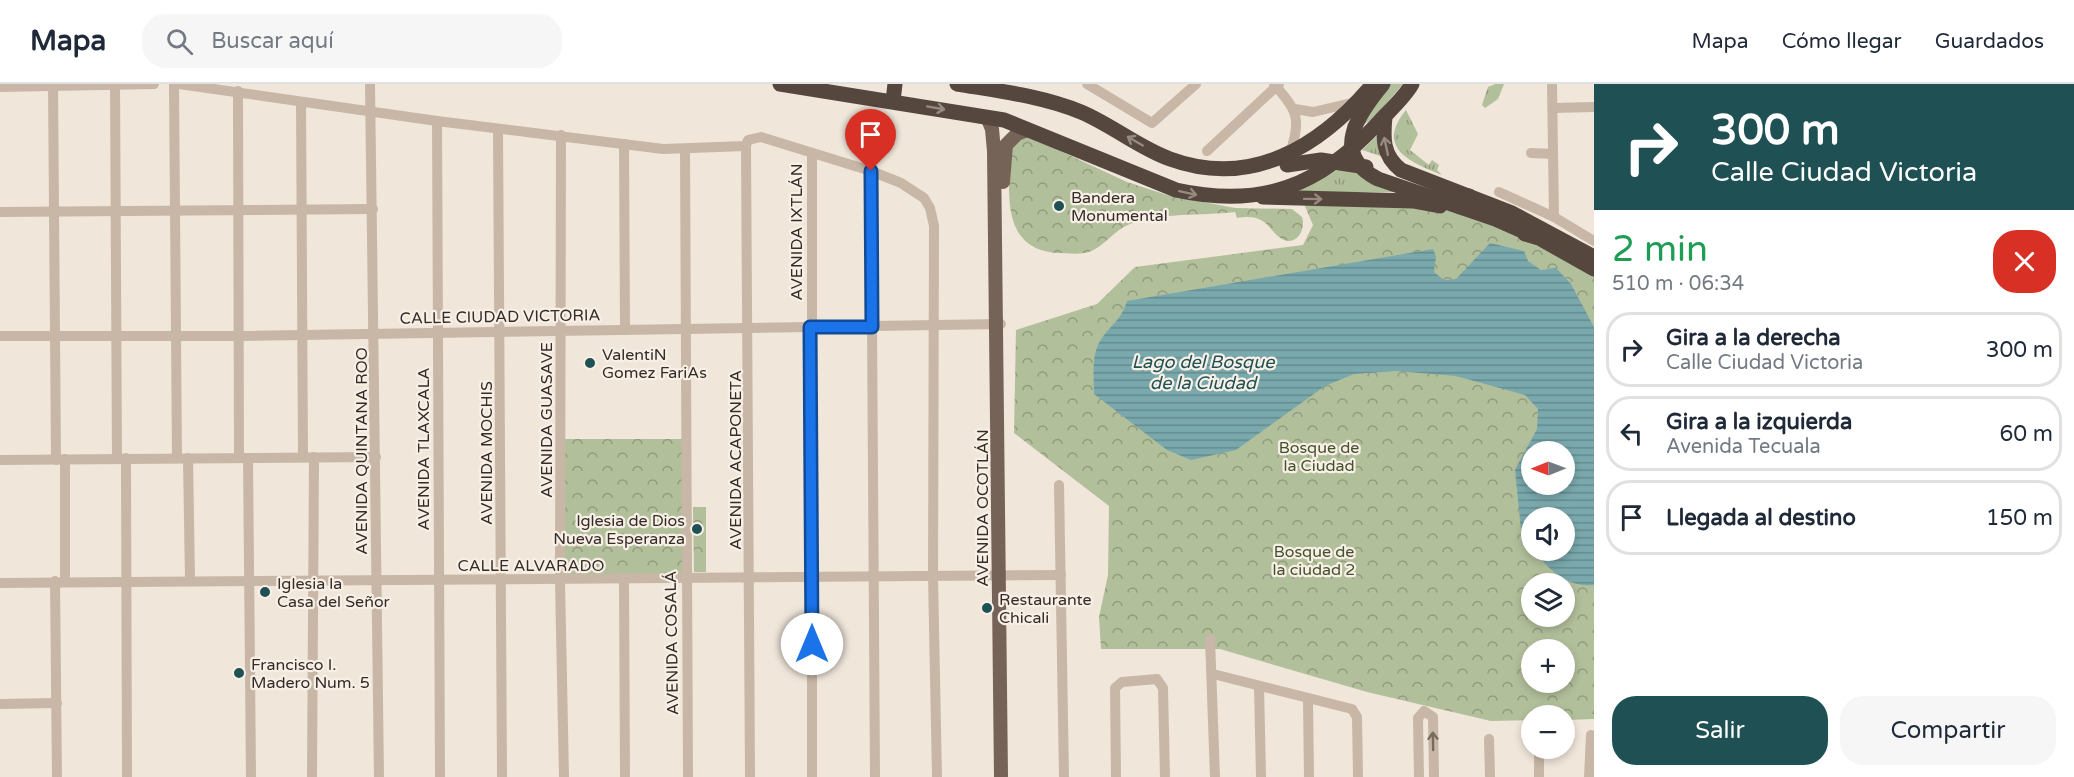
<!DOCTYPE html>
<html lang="es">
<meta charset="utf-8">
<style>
:root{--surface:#fff;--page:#f6f6f7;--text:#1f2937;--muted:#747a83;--line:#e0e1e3;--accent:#1e5054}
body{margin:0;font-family:"Varela Round",sans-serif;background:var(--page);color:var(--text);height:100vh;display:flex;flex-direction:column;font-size:22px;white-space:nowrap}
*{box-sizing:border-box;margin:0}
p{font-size:20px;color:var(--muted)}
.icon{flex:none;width:33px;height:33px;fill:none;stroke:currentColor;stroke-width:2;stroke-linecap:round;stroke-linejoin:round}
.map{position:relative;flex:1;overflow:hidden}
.panel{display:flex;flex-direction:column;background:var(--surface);width:480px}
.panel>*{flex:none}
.hud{background:#1e5054;color:#fff;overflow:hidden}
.needle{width:39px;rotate:269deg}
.buttons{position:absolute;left:1521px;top:357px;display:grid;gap:12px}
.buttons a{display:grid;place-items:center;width:54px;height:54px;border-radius:50%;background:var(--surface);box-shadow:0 3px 9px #0003;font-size:30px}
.pin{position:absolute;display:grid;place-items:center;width:51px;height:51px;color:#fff;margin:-62px -26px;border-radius:50% 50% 50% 0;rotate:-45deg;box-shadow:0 0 6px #0007}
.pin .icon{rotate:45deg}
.me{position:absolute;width:66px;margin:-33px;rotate:0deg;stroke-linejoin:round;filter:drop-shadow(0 0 4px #0008)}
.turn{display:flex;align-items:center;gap:21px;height:126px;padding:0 18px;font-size:27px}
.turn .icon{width:78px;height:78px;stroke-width:2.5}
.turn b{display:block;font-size:42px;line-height:51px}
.round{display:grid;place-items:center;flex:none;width:63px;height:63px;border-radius:24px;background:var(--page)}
.overview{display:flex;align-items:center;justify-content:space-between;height:102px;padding:0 18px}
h1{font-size:36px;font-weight:600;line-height:45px;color:#1e9e55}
.action{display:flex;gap:12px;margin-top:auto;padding:12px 18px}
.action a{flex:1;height:69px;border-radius:24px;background:var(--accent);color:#fff;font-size:24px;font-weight:600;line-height:69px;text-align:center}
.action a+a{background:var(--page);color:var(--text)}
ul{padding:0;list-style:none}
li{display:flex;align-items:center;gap:18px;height:75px;margin:0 12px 9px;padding:0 6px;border:3px solid var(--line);border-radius:24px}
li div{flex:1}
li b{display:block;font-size:22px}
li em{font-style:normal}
header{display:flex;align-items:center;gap:36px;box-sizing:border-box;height:84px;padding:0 30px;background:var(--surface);border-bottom:2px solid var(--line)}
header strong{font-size:28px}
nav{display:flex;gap:33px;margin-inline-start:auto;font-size:21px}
.search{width:420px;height:54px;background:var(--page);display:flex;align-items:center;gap:15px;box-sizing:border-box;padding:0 21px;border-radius:24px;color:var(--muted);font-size:22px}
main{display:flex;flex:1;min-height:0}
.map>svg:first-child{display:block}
.grass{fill:url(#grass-tufts)}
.forest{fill:url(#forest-crowns);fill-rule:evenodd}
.water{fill:url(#water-rules);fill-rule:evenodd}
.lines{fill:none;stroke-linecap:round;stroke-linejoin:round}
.minor{stroke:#c8b7a6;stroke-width:10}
.major{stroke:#766358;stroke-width:14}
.highway{stroke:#55463e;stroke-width:15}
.highway-bridge{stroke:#55463e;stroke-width:15}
.oneway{stroke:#968a81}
.oneway2{stroke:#776b60}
.route-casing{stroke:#114b97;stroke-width:15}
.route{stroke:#1a73e8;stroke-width:10}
.poi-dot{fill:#1e5054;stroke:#f8f0e6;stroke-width:2}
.labels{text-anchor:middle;stroke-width:4.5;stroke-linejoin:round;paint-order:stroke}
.poi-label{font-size:16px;fill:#342c27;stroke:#f8f0e6;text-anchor:start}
.street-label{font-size:16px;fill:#342c27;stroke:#f8f0e6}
.park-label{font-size:16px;fill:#43522c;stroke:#f8f0e6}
.water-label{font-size:18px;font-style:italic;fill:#1e5054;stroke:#f8f0e6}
</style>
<header>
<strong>Mapa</strong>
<div class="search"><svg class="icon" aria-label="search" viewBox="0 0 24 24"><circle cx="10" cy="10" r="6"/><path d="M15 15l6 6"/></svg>Buscar aquí</div>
<nav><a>Mapa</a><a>Cómo llegar</a><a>Guardados</a></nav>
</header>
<main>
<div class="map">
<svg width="1594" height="693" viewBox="0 0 1594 693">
<defs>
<pattern id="grass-tufts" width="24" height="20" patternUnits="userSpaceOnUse" patternTransform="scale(1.5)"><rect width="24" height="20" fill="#b2bf9b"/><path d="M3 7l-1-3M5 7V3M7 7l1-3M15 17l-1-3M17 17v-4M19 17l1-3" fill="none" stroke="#929b7e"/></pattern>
<pattern id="forest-crowns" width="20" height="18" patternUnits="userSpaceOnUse" patternTransform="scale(1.5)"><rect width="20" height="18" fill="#b2bf9b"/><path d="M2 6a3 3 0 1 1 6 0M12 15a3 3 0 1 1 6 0" fill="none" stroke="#929b7e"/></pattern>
<pattern id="water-rules" width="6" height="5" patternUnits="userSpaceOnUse" patternTransform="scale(1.5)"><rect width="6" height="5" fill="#7aa9ad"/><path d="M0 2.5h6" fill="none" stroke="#658a8d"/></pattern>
</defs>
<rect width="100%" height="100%" fill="#f0e6da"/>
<g class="grass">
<polygon points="1385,0 1403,0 1373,35 1353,47 1348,45 1347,40"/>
<polygon points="1495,0 1504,0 1498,15 1485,24 1482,21 1488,3"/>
<path d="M1406 26 1418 50 1410 66 1429 81 1432 76 1439 81 1437 86 1442 91C1410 78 1375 64 1406 26Z"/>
<polygon points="1382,47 1390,75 1362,66"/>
<polygon points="1341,84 1408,108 1295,108"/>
</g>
<g class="forest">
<path d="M1026 51 1127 98 1167 111 1235 124 1292 125 1302 133C1306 145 1297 163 1282 155 1274 151 1269 140 1261 136 1252 132 1246 133 1237 134L1235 128C1199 132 1164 128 1130 140 1115 145 1104 163 1089 168 1080 171 1066 169 1057 169 998 164 1010 105 1010 63Z"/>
<path d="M1304 120 1425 121 1497 138 1594 192V635L1565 636 1564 632H1532L1531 636 1491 637 1367 608 1220 565H1101L1099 533 1108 491 1109 422 1014 349 1016 246 1097 220 1135 183 1303 161 1313 141ZM1532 368H1564V400H1532ZM1532 434H1564V466H1532ZM1532 500H1564V532H1532ZM1532 566H1564V598H1532Z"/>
<polygon points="564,355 687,355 688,494 563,496"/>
<polygon points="693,423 706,423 706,488 694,488"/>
</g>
<path class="water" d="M1490 159 1524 167 1528 177 1541 186 1556 184 1571 200 1594 243V501C1569 504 1548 486 1535 467L1564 466V434H1532L1531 462 1521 446 1515 386 1537 345 1538 325 1525 311 1456 292 1396 287 1354 290 1325 302 1236 366 1191 376 1167 366 1094 310C1094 294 1091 272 1100 257 1110 241 1121 237 1127 217L1433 165 1436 173 1434 188 1444 196 1456 195ZM1532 368H1564V400H1532Z"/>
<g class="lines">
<g class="minor">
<polyline points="53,0 56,376"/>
<polyline points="115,0 117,375"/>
<polyline points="174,0 177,374"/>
<polyline points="179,0 437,37 663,65 746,62"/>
<polyline points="370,0 379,693"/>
<polyline points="1087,0 1152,39 1196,0"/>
<path d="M1274 0C1298 28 1301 33 1290 70"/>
<polyline points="1552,0 1554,133"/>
<polyline points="0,3 154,0"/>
<polyline points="238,7 239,374"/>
<polyline points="301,18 303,373"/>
<polyline points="1553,24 1594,23"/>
<polyline points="1295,25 1313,28 1356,18"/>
<polyline points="437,37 440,693"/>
<polyline points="498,45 502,693"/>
<polyline points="561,51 560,497 564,693"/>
<polyline points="624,60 625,246"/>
<polyline points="685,65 688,693"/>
<polyline points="1207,67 1279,0"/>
<polyline points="1531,69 1553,70"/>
<polyline points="871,87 875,693"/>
<polyline points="1499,108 1554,133 1594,157"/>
<polyline points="0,128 373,125"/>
<polyline points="0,252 239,252 1001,240"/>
<polyline points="126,374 127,693"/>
<polyline points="188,374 190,497"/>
<polyline points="248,374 251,693"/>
<polyline points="65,375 65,497"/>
<polyline points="0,376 376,373"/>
<polyline points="1059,401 1064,693"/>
<polyline points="624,496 625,693"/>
<polyline points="55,497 57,693"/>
<polyline points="0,499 1061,491"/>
<polyline points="1210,555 1215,693"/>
<polyline points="1213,590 1352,625 1357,633 1358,693"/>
<polyline points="1259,602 1261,693"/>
<polyline points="1308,615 1309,693"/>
<polyline points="0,620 57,619"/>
<polyline points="1489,655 1490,693"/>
<polyline points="1539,664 1539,693"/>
<polyline points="312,693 314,373"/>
<polyline points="750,693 746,62 748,56 761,53 871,87 901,99 924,114 930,124 934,142 933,493 937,693"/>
<polyline points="812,693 812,70"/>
<polyline points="1116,693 1115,604 1122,598 1157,595 1163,604 1165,693"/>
<polyline points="1419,693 1418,634 1424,627 1433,633 1434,693"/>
<polyline points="1589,693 1591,651"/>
</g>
<g class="major">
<polyline points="987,33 992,45 994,67 1001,693"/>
<polyline points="1003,98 1006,61 1017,50 1027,46"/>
</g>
<g class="highway">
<path d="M780 0 1004 36 1176 106C1262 125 1320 102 1379 38 1390 26 1404 14 1412 0"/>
<path d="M957 0C999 7 1042 12 1081 28 1112 41 1139 64 1170 75 1252 105 1321 62 1373 0"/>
<polyline points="893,17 895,0"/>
<path d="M1385 32C1383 54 1382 71 1401 86L1512 129 1594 173"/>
<polyline points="1263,113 1413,117 1440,122"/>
<polyline points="1525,150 1539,154 1594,185"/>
</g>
<g class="highway-bridge">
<path d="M1383 0C1359 29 1329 70 1378 95L1495 135 1536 153"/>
<polyline points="1287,81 1321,76 1366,83"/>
<polyline points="1442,109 1469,112"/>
</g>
</g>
<defs><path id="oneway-shaft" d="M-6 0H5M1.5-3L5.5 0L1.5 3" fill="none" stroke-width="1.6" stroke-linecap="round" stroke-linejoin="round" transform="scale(1.5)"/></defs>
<g class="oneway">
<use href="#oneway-shaft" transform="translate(936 24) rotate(10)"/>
<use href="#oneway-shaft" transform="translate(1135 57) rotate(-150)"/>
<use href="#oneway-shaft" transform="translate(1386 62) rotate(-102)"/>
<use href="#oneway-shaft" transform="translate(1188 109) rotate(12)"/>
<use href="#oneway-shaft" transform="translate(1313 115) rotate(1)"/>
</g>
<use class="oneway2" href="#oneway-shaft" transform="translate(1433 657) rotate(-91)"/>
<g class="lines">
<g class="route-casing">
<polyline id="route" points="812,560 810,243 872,243 871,87"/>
</g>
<use href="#route" class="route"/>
</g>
<g class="poi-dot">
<circle cx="1059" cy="122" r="6"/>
<circle cx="590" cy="279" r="6"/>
<circle cx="697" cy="445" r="6"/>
<circle cx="265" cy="508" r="6"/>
<circle cx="987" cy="524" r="6"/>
<circle cx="239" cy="589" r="6"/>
</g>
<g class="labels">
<g class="poi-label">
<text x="1071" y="119">Bandera<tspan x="1071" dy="18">Monumental</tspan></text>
<text x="602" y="276">ValentiN<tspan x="602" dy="18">Gomez FariAs</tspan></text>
<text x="685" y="442" text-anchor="end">Iglesia de Dios<tspan x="685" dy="18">Nueva Esperanza</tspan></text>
<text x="277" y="505">Iglesia la<tspan x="277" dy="18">Casa del Señor</tspan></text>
<text x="999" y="521">Restaurante<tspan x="999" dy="18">Chicali</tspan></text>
<text x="251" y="586">Francisco I.<tspan x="251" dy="18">Madero Num. 5</tspan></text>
</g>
<g class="street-label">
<text transform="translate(796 148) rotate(-90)" y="6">AVENIDA IXTLÁN</text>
<text transform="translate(500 232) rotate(-1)" y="6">CALLE CIUDAD VICTORIA</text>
<text transform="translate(546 336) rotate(-90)" y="6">AVENIDA GUASAVE</text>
<text transform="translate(423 365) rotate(-90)" y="6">AVENIDA TLAXCALA</text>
<text transform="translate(361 367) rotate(-90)" y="6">AVENIDA QUINTANA ROO</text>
<text transform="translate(486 369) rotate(-90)" y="6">AVENIDA MOCHIS</text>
<text transform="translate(735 376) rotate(-90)" y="6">AVENIDA ACAPONETA</text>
<text transform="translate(982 424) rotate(-90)" y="6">AVENIDA OCOTLÁN</text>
<text x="531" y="487">CALLE ALVARADO</text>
<text transform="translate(671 559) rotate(-91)" y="6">AVENIDA COSALÁ</text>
</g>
<g class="park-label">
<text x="1319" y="369">Bosque de<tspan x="1319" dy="18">la Ciudad</tspan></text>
<text x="1314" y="473">Bosque de<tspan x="1314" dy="18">la ciudad 2</tspan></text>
</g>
<g class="water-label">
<text x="1203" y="284">Lago del Bosque<tspan x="1203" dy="21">de la Ciudad</tspan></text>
</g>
</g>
</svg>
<div class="buttons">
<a><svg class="needle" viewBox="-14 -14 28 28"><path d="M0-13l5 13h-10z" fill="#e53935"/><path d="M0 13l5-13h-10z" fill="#747a83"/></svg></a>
<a><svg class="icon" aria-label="sound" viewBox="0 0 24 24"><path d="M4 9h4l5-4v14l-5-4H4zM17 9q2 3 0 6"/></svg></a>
<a><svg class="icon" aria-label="layers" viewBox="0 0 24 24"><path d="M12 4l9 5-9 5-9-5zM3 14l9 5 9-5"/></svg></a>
<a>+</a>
<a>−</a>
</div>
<div class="pin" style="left:871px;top:87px;background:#d93025"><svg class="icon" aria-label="arrive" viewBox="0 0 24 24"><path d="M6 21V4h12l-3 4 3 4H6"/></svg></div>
<svg class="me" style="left:812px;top:560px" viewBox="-20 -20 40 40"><circle r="19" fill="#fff"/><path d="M0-13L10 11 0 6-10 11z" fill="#1a73e8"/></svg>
</div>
<section class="panel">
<div class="hud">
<div class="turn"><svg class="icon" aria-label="right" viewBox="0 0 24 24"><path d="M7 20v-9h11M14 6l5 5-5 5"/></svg><div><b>300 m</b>Calle Ciudad Victoria</div></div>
</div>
<div class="overview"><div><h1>2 min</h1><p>510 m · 06:34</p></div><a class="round" style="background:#d93025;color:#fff"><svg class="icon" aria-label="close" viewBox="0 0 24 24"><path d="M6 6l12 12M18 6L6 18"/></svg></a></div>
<ul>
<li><svg class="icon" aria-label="right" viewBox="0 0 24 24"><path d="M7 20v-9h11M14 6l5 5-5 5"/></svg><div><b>Gira a la derecha</b><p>Calle Ciudad Victoria</p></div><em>300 m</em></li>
<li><svg class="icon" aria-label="left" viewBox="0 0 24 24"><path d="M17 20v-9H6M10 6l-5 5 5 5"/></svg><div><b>Gira a la izquierda</b><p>Avenida Tecuala</p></div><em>60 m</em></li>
<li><svg class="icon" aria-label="arrive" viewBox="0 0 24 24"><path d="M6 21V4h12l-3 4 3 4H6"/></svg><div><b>Llegada al destino</b></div><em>150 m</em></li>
</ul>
<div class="action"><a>Salir</a><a>Compartir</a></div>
</section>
</main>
